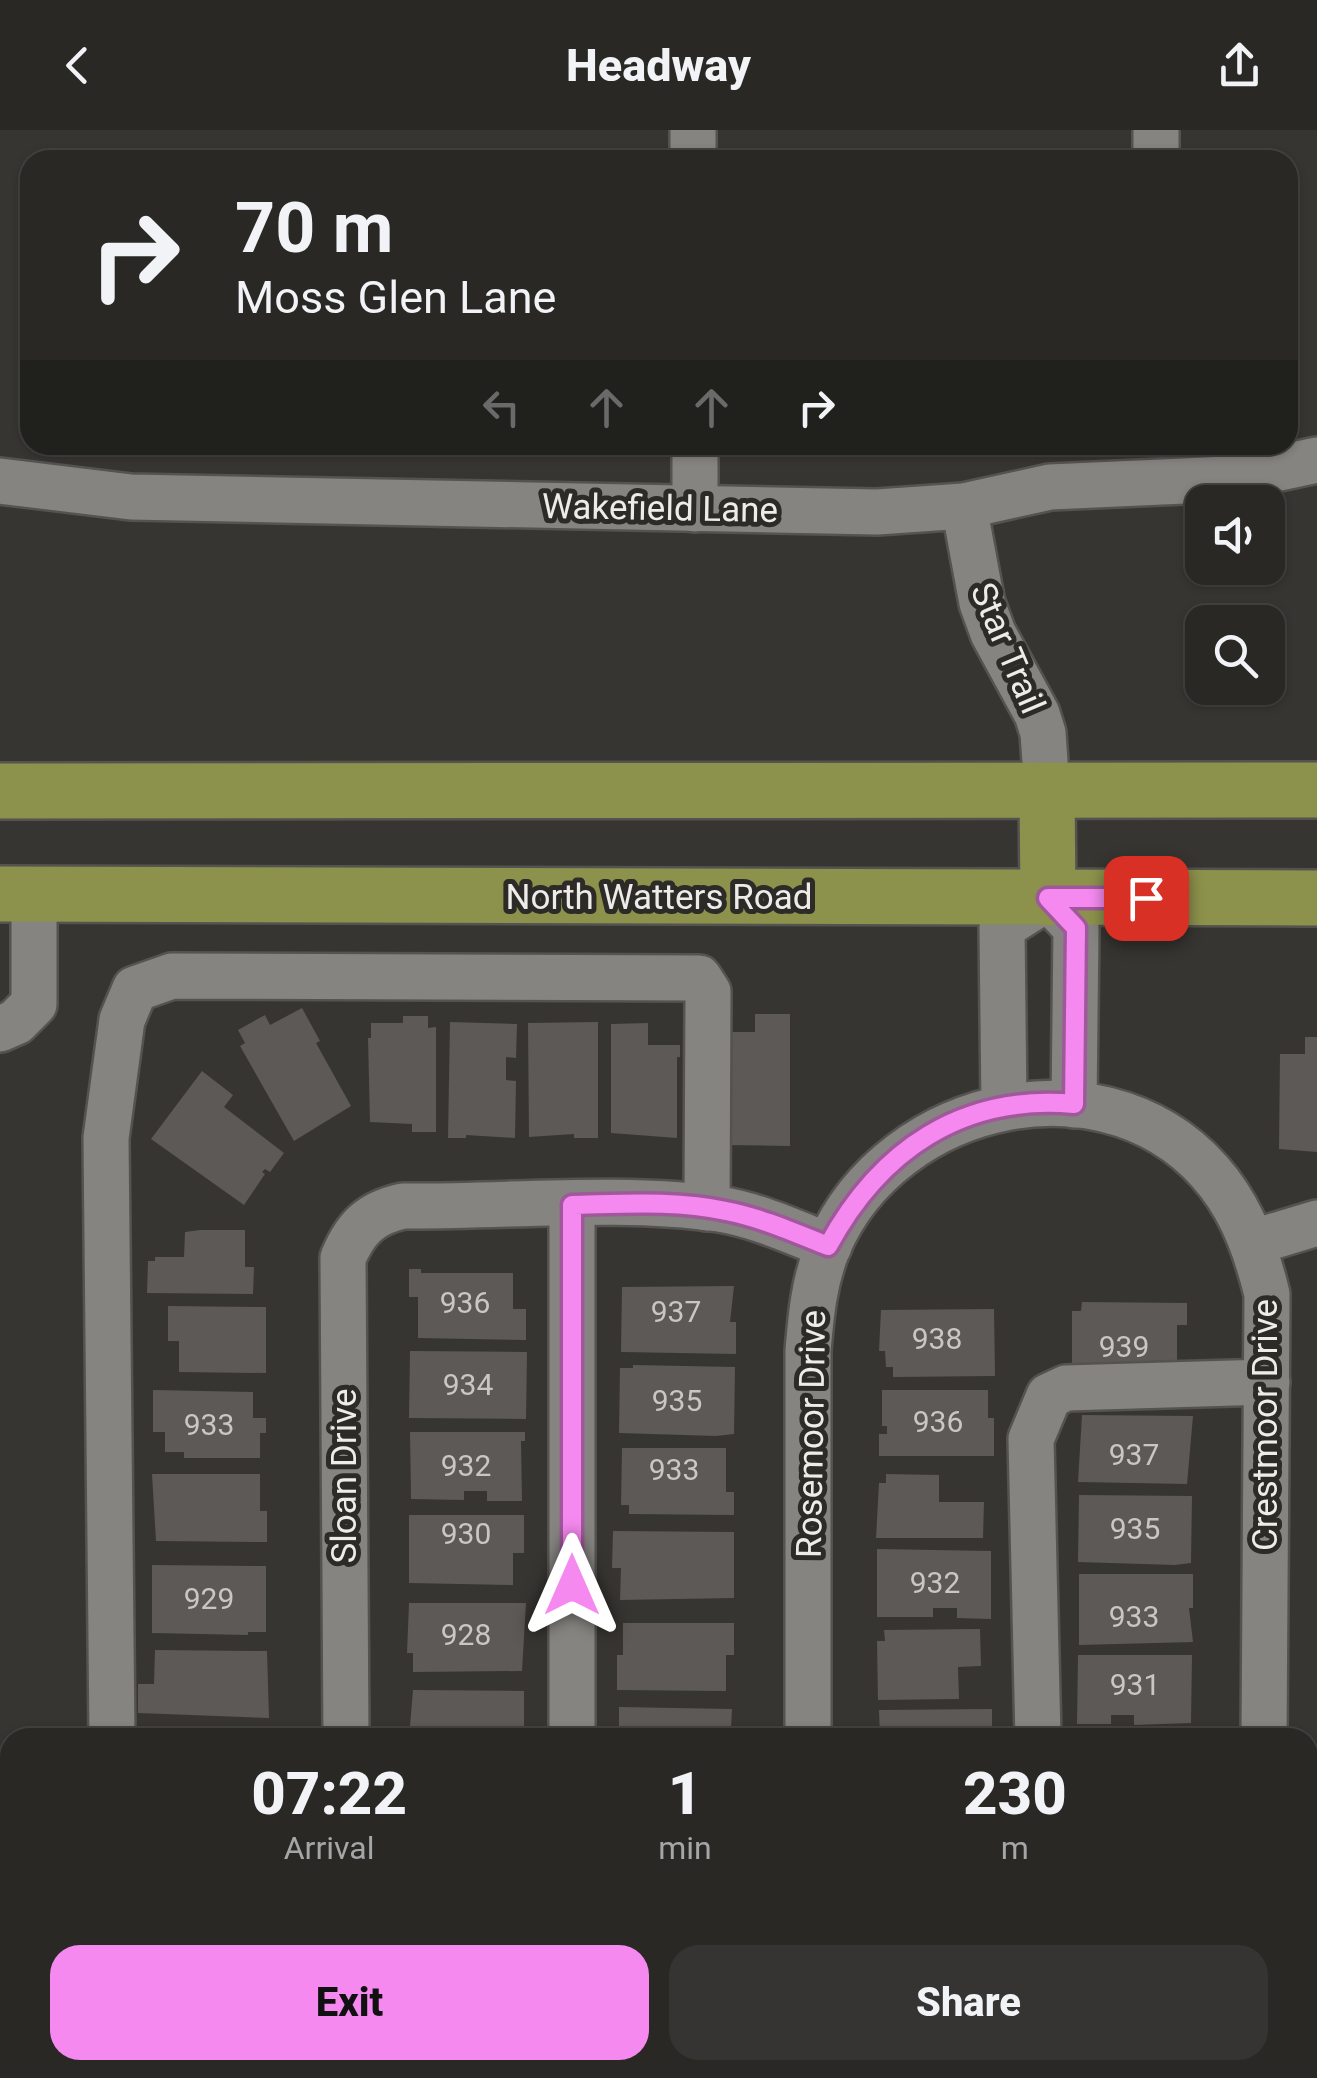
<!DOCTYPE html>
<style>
:root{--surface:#292825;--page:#353432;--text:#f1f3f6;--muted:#a5a6a7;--line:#454442;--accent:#f589ef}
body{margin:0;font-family:Roboto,sans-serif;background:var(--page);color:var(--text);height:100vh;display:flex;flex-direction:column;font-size:38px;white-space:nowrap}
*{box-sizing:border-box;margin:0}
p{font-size:32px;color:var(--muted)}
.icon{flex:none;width:55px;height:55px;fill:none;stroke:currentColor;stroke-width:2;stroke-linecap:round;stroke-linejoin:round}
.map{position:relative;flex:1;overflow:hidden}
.details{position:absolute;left:0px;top:1598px;width:1318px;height:352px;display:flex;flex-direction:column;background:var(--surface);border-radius:30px 30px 0 0;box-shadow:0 2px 8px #0004,0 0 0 2px var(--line)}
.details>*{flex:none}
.guide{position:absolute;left:20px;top:20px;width:1278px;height:305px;border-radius:30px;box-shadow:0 2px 8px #0004,0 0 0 2px var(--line);background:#292825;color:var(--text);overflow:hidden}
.controls{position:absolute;left:1185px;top:355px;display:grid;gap:20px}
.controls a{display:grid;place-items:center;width:100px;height:100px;border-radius:20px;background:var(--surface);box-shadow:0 2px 8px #0004,0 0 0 2px var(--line);font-size:50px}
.pin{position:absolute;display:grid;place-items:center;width:85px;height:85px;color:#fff;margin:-42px;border-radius:20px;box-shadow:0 5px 15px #0006}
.me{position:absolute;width:110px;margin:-55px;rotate:0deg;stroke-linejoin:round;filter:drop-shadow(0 0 8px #0008)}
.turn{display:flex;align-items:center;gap:35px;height:210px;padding:0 50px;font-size:45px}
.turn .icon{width:130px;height:130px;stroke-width:2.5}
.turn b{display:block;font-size:70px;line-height:85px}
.lanes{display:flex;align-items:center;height:95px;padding:0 50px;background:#0003;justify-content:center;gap:50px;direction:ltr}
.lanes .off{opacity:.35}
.eta{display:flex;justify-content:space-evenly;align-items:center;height:170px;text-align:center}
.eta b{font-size:60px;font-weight:800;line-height:70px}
.button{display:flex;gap:20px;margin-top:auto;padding:20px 50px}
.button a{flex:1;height:115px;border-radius:30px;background:var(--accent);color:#111;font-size:40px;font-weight:800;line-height:115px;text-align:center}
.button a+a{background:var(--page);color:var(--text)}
header{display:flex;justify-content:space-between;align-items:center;height:130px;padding:0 50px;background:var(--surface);font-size:45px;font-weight:800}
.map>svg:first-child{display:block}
.building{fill:#5d5956}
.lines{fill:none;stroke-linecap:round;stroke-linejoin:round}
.minor-casing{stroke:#54534f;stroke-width:50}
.major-casing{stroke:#54534f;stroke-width:60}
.minor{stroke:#868480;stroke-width:45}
.major{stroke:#8c914b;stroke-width:55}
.route-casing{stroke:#9f599b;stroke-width:25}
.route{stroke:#f589ef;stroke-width:18}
.labels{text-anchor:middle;stroke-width:10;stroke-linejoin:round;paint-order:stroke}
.number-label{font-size:30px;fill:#c9c7c4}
.street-label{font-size:35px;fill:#edece9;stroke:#2c2b27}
</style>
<header><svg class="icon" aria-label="back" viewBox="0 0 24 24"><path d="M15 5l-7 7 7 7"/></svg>Headway<svg class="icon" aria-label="share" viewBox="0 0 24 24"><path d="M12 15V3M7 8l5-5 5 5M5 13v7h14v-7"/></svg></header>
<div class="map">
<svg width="1317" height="1948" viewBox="0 0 1317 1948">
<rect width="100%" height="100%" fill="#373531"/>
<g class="building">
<polygon points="302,878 320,911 316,913 351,976 294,1011 240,916 245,913 238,900 265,885 270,895"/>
<polygon points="755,884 790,884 790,1016 725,1015 726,902 755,902"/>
<polygon points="403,886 428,886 428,898 436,897 436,1002 412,1002 412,994 370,992 368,908 371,908 371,893 403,893"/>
<polygon points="450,892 517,894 516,928 506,927 506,950 516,951 515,1008 466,1005 466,1008 448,1008"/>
<polygon points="598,892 598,1008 574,1008 574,1004 529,1007 528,893"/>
<polygon points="648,893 648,915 680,915 680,927 677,927 677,1008 611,1003 611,894"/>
<polygon points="1305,907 1317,907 1317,1022 1279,1019 1280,924 1305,924"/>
<polygon points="202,941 233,965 224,977 284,1023 270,1042 265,1039 262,1042 265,1044 244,1075 151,1009"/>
<polygon points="200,1100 245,1100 245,1137 254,1137 253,1164 147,1163 148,1131 155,1131 155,1127 184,1127 185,1102"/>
<polygon points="409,1139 421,1139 421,1143 513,1143 513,1179 526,1179 526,1210 418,1208 418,1167 409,1167"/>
<polygon points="734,1156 730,1192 736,1192 736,1224 621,1222 622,1157"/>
<polygon points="1082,1172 1187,1173 1187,1195 1177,1195 1177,1239 1072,1238 1072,1181 1081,1181"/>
<polygon points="168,1176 266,1177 266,1243 179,1242 179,1211 168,1211"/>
<polygon points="994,1179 995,1246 893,1247 893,1237 886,1237 885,1221 879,1221 881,1180"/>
<polygon points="410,1221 527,1222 526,1289 409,1288"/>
<polygon points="633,1235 735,1237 734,1304 716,1306 619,1303 620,1238 633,1238"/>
<polygon points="153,1260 253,1262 253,1288 266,1288 266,1303 260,1303 260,1328 184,1328 184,1322 165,1322 165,1302 153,1302"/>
<polygon points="882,1260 988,1260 988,1288 994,1288 994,1326 879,1326 879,1304 887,1304 887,1296 882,1296"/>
<polygon points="1082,1285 1193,1286 1187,1354 1078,1352"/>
<polygon points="410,1302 525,1302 525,1311 521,1311 522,1371 487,1371 487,1361 464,1361 464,1370 411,1369"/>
<polygon points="622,1318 726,1318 726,1362 734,1362 734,1385 629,1384 629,1375 621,1375"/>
<polygon points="152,1344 260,1344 260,1381 267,1381 267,1412 156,1411"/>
<polygon points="886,1344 939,1345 939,1372 984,1372 983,1408 876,1408 879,1353 886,1353"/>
<polygon points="1079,1365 1192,1366 1191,1433 1175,1435 1078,1432"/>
<polygon points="409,1385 524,1385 524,1423 513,1423 513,1455 409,1453"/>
<polygon points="613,1401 734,1402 734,1468 620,1470 621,1438 612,1438"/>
<polygon points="877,1419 991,1421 991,1489 957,1488 957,1478 933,1478 933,1487 877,1487"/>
<polygon points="152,1435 266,1436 266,1502 248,1502 248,1505 152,1503"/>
<polygon points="1079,1444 1193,1444 1193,1478 1189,1478 1193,1512 1079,1515"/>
<polygon points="409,1473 526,1473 522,1541 413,1542 413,1523 407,1523"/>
<polygon points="623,1493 734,1493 734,1525 726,1525 726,1561 617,1560 617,1525 623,1525"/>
<polygon points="980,1499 981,1536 958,1537 959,1569 878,1570 877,1511 885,1511 884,1500"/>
<polygon points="155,1520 267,1521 269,1588 138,1583 138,1554 154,1554"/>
<polygon points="1078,1525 1192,1525 1191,1593 1134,1595 1134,1585 1111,1585 1111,1594 1077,1594"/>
<polygon points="413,1560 524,1561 524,1608 409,1608"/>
<polygon points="619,1577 732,1579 731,1599 735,1599 735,1608 619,1608"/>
<polygon points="992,1579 992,1608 880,1608 879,1580"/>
<rect x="0" y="1749" width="10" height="112"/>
<polygon points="869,1940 984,1940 983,1947 868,1948"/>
</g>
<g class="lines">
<g class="minor-casing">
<g id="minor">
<polyline points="693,0 693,30"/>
<polyline points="1156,0 1156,30"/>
<polyline points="695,315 695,379"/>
<polyline points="0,351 131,367 877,382 964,376 1050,357 1228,349 1317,330"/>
<polyline points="964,376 982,473 993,503 1037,584 1043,603 1047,660"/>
<polyline points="0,899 16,892 34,874 34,765"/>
<polyline points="1004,977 1002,797 1048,768 1076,798 1074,975"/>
<polyline points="572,1075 572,1608"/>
<polyline points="1254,1112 1317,1093"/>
<polyline points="112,1608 106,1008 122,890 135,859 172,846 699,848 708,862 707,1078"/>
<path d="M346 1608 343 1128C356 1097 371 1083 403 1076 506 1077 619 1065 719 1079 757 1085 793 1102 829 1116"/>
<path d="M808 1608V1221C811 1185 814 1151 828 1117 892 966 1114 917 1219 1053 1245 1087 1257 1124 1267 1164L1264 1608"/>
<polyline points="1038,1608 1031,1309 1049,1266 1066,1258 1267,1252"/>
<polyline points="0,1696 10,1696"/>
<polyline points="0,1924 10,1925"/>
<polyline points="115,1940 115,1948"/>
<polyline points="524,1940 582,1948"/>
<polyline points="1284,1940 1287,1948"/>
<polyline points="802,1948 804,1940"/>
<polyline points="1036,1948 1036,1940"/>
</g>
</g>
<g class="major-casing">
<g id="major">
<polyline points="1047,660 1048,768"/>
<polyline points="0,661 1317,660"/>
<polyline points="0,764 1317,768"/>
</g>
</g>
<use href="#minor" class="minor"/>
<use href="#major" class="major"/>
</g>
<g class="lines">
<g class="route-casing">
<path id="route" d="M572 1455V1075C622 1074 676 1070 726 1081 762 1088 795 1103 828 1116 880 1020 962 964 1074 974L1076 798 1048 768H1146"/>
</g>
<use href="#route" class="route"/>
</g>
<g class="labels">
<g class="number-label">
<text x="465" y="1183">936</text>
<text x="676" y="1192">937</text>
<text x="937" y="1219">938</text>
<text x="1124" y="1227">939</text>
<text x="468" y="1265">934</text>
<text x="677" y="1281">935</text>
<text x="938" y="1302">936</text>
<text x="209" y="1305">933</text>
<text x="1134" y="1335">937</text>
<text x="466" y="1346">932</text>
<text x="674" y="1350">933</text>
<text x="1135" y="1409">935</text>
<text x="466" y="1414">930</text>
<text x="935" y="1463">932</text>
<text x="209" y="1479">929</text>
<text x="1134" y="1497">933</text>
<text x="466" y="1515">928</text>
<text x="1135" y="1565">931</text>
</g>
<g class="street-label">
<text transform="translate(660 378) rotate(1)" y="12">Wakefield Lane</text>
<text transform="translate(1008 518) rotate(67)" y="12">Star Trail</text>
<text x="659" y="779">North Watters Road</text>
<text transform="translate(1265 1295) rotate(-90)" y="12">Crestmoor Drive</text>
<text transform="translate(811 1304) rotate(-89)" y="12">Rosemoor Drive</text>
<text transform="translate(344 1346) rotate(-90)" y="12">Sloan Drive</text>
</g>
</g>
</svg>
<div class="controls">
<a><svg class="icon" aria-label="sound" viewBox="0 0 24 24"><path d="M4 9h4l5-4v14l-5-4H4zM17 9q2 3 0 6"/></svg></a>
<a><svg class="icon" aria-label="search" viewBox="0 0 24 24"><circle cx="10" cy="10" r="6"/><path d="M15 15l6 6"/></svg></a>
</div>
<div class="pin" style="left:1146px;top:768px;background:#d93025"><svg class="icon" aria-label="arrive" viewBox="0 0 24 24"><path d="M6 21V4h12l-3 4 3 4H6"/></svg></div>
<svg class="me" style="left:572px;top:1455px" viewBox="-20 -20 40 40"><path d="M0-17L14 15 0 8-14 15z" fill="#f589ef" stroke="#fff" stroke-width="4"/></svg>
<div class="guide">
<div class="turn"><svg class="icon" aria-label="right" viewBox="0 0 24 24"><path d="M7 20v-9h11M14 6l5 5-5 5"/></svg><div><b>70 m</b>Moss Glen Lane</div></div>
<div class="lanes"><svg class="icon off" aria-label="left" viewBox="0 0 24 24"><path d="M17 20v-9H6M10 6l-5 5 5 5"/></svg><svg class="icon off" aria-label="ahead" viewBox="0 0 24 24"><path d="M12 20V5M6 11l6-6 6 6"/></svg><svg class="icon off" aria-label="ahead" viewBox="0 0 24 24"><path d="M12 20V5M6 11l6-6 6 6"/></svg><svg class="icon" aria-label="right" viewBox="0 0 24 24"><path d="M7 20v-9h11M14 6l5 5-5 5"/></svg></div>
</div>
<section class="details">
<div class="eta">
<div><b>07:22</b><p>Arrival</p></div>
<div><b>1</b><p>min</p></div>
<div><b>230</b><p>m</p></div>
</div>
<div class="button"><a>Exit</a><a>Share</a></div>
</section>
</div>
